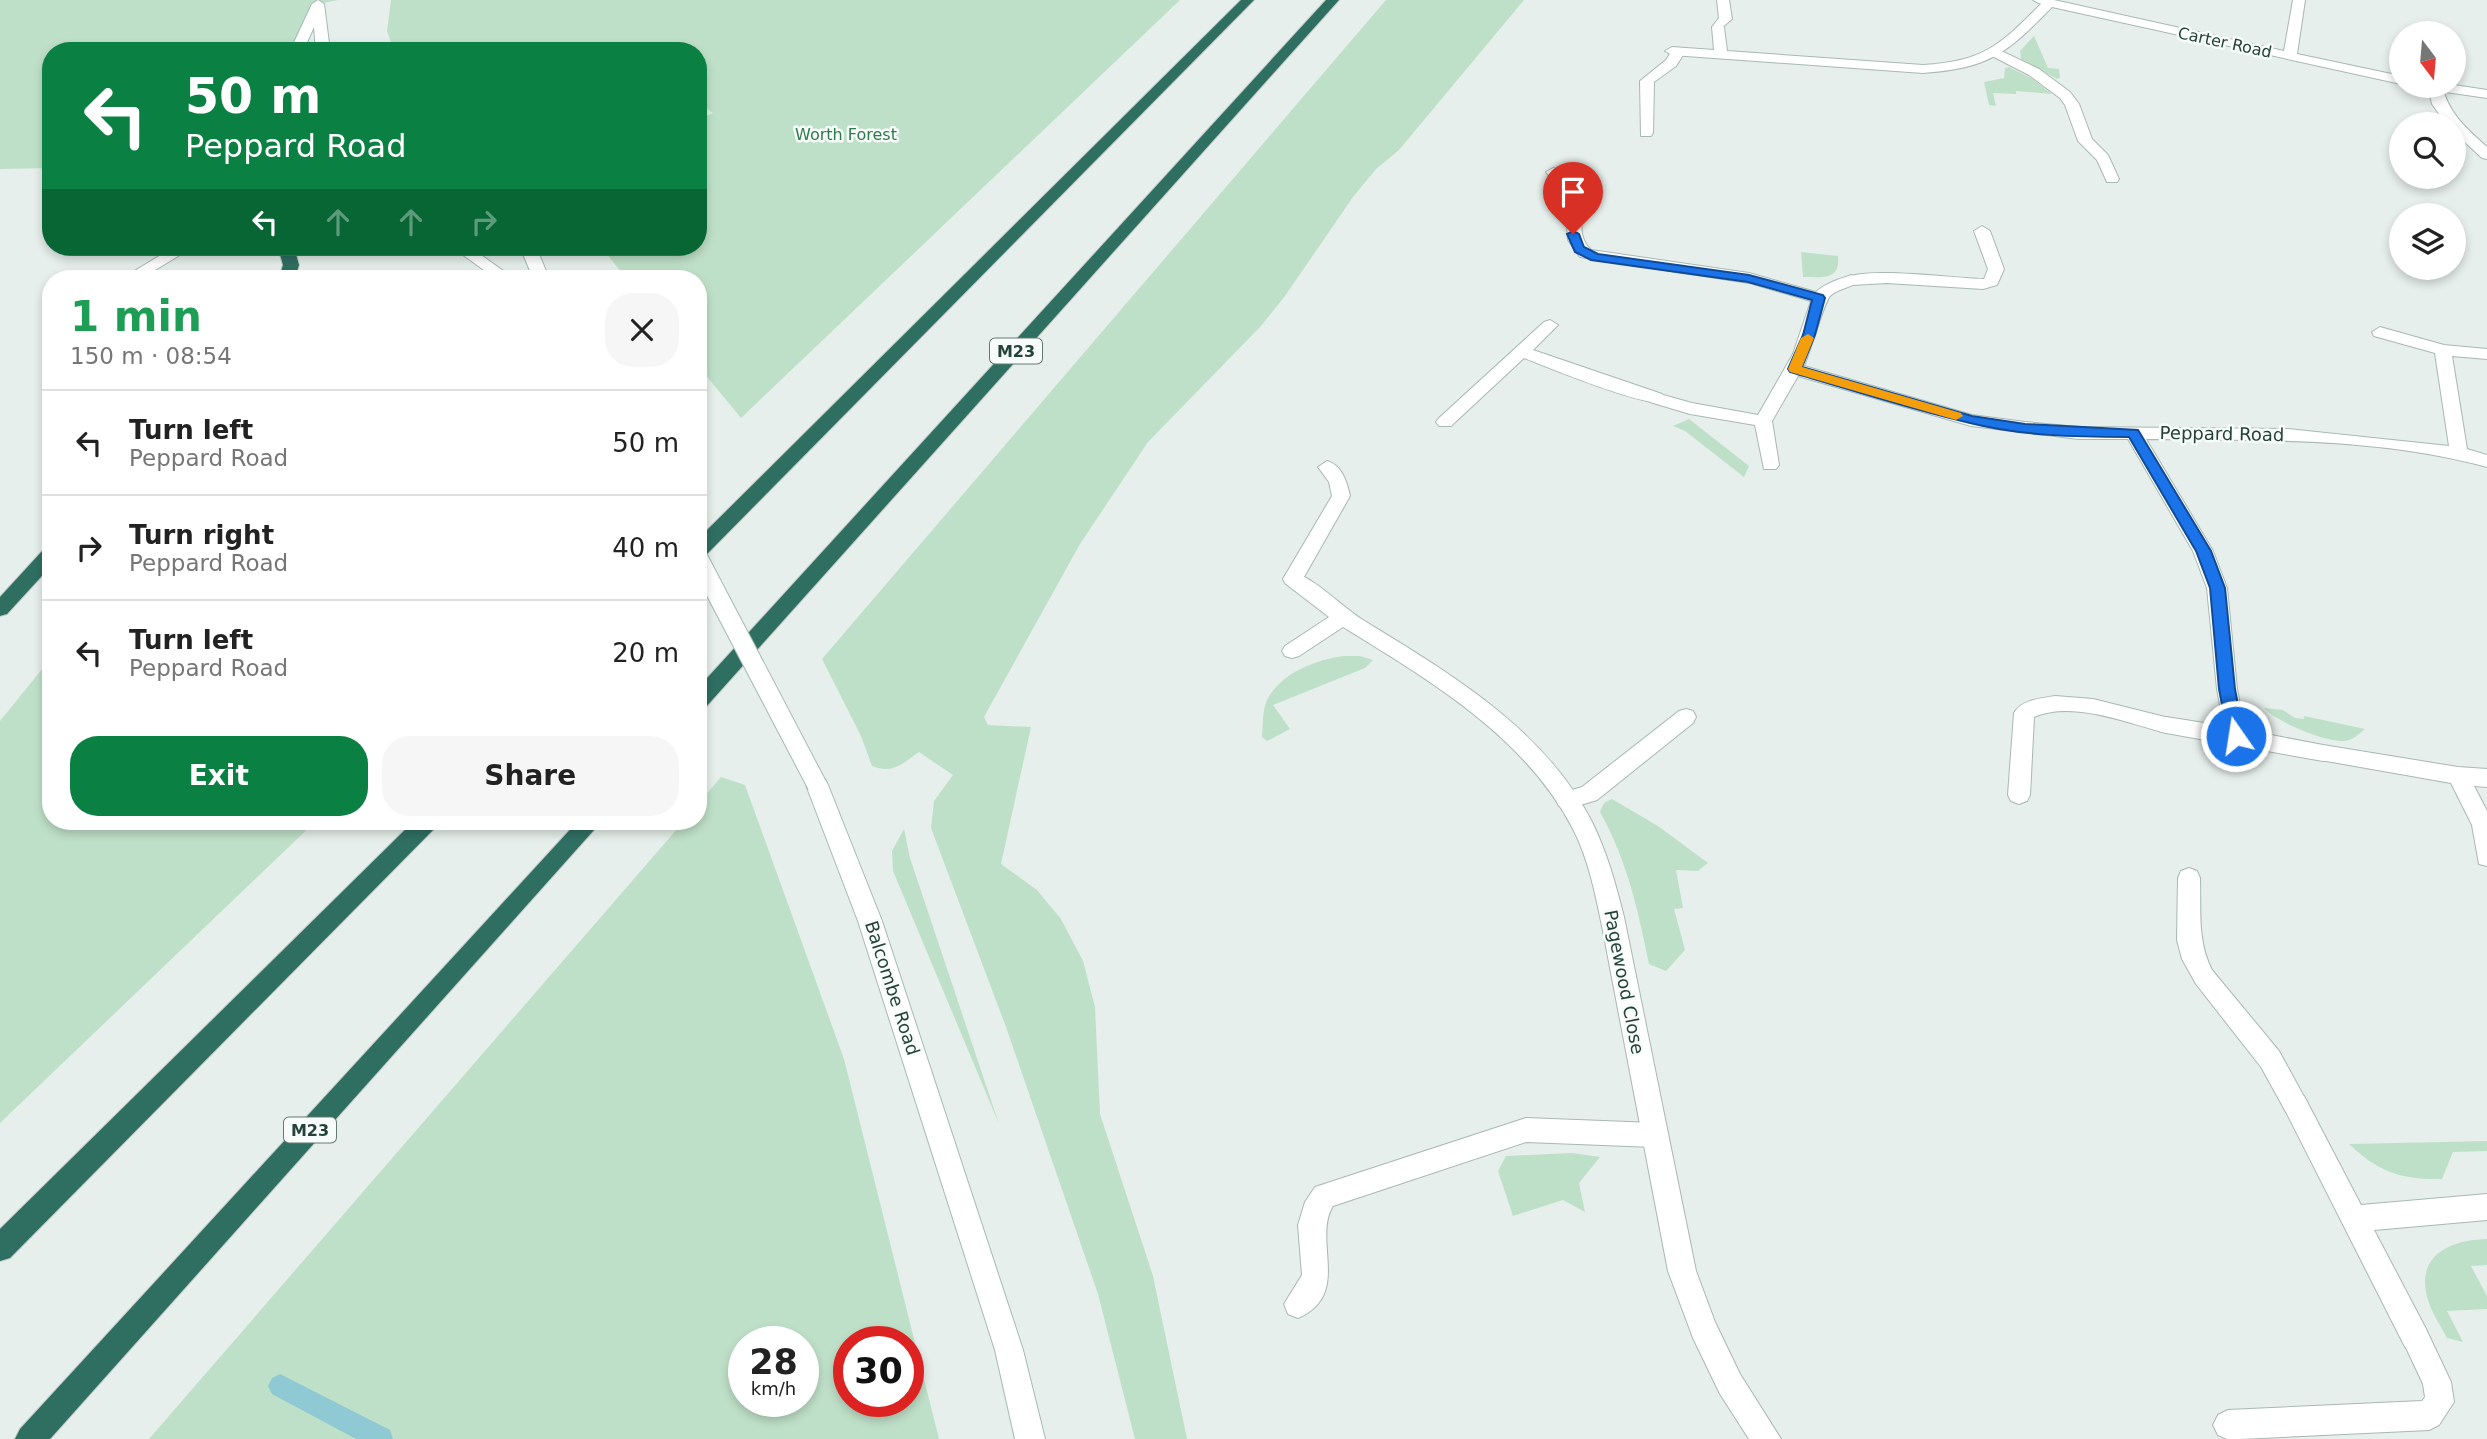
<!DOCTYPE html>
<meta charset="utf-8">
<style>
:root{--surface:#fff;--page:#f6f6f6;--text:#222;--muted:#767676;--line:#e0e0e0;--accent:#0b8043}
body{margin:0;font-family:"DejaVu Sans",sans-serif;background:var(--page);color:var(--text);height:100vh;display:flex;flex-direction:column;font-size:26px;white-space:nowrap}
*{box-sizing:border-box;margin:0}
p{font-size:23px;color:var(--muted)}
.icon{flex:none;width:38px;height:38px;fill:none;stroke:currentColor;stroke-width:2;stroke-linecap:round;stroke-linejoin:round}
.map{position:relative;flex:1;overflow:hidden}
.side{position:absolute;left:42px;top:270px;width:665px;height:560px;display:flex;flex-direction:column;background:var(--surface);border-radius:28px;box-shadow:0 4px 10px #0003}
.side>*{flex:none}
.banner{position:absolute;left:42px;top:42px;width:665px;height:214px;border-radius:28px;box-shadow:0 4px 10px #0003;background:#0b8043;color:#fff;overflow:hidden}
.needle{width:46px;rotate:164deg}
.tools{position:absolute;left:2389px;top:21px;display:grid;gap:14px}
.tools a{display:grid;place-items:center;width:77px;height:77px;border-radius:50%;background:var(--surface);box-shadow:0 4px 10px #0003;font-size:35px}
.speed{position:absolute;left:728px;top:1326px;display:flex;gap:14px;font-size:35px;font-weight:700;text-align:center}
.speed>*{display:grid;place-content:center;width:91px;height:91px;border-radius:50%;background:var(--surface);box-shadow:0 4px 10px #0003;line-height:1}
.speed small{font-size:18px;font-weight:400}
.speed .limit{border:10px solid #d22;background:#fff;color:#111}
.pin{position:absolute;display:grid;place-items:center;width:60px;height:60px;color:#fff;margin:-72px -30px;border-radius:50% 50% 50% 0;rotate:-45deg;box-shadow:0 0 7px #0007}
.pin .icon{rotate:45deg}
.me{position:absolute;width:77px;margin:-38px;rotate:347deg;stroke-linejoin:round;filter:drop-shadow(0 0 5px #0008)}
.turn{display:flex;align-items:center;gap:24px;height:147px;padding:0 28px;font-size:32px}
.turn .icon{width:91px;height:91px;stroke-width:2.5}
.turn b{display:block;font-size:49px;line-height:60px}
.lanes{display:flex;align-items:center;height:66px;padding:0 28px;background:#0003;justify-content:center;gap:35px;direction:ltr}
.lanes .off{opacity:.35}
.round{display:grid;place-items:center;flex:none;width:74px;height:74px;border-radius:28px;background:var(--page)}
.summary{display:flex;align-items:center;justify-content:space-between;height:119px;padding:0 28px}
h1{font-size:42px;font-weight:600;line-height:52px;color:#1e9e55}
.button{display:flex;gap:14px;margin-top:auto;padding:14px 28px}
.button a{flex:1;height:80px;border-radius:28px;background:var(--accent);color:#fff;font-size:28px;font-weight:600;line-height:80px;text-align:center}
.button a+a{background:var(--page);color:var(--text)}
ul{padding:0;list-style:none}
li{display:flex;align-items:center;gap:21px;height:105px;padding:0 28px;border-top:2px solid var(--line)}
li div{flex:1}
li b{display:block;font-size:26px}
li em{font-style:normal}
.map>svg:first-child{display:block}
.green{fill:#bfe0c8;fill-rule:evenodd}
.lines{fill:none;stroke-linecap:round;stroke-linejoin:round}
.stream{fill:#8ec9d4;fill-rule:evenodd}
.service-casing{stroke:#a8b8b2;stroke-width:2}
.minor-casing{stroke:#a8b8b2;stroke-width:2}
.secondary-casing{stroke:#a4bbb3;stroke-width:2}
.motorway-casing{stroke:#c2cac8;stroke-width:2}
.service{fill:#fff;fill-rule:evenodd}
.minor{fill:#fff;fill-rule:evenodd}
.secondary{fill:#fff;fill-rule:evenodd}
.motorway{fill:#2f6f62;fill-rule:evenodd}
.secondary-bridge-casing{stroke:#a4bbb3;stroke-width:21;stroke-linecap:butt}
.secondary-bridge{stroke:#fff;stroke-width:19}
.route{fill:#1a73e8;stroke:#114b97;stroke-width:2}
.slow{fill:#f59e0b}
.labels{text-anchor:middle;stroke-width:5;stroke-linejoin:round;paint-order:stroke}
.far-street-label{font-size:16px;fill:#24423a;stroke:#f7fbf9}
.far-park-label{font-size:16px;fill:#2d7a4b;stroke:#f7fbf9}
.shield{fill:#f7fbf9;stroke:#637a73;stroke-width:2}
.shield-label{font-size:16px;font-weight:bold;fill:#24423a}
.street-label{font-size:18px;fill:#24423a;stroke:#f7fbf9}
</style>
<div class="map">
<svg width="2487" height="1439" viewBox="0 0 2487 1439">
<rect width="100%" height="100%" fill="#e6efeb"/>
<g class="green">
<polygon points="0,0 338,0 318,4 296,51 51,51 51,168 0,169"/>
<polygon points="391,0 1180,0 741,418 698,366 698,278 626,278 601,247 698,247 698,120 713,113 698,102 698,51 402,51 393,48 387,31"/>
<path d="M1386 0H1524L1399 150 1376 169 1353 197 1285 296 1261 326 1148 442 1080 544 984 717 988 725 1031 727 1001 864 1037 890 1061 919 1083 961 1095 1007 1100 1114 1153 1276 1187 1439H1135L1098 1294 1006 1027 931 828 934 801 953 775 919 752C902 764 893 774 872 766L861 736 822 659Z"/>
<polygon points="2034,36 2048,68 2059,69 2060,78 2057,79 2021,59 2020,51"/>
<polygon points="2009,67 2031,78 2052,94 2016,91 2016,94 1993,93 1996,106 1989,105 1984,82 2004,78 2005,68"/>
<path d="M1801 252 1838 256C1841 281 1821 277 1803 277Z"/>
<polygon points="1689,419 1749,466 1744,477 1685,431 1673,426"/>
<path d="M1343 656H1360L1373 660 1365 668 1273 705 1290 729 1267 741 1262 737C1263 725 1262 709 1268 698 1283 672 1316 660 1343 656Z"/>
<polygon points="51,658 51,821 316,821 0,1123 0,721"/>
<path d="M2264 708 2283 710 2295 718 2304 719V716L2365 729C2358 735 2351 742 2341 741 2321 740 2277 722 2264 708Z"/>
<path d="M721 777 745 785 844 1059 939 1439H149L684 821H698V804ZM744 1342H803V1402H744ZM849 1342H908V1402H849Z"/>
<path d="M1612 799 1658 826 1708 863 1698 871 1676 870 1683 908 1674 909 1685 950 1666 971 1649 964C1638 910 1627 860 1600 812L1604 803Z"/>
<polygon points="904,829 910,858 999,1124 893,871 892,851"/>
<path d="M2487 1141V1151L2453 1152 2442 1179C2402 1180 2378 1172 2349 1144Z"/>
<polygon points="1572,1153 1600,1157 1579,1183 1585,1212 1563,1200 1513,1216 1498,1171 1506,1156"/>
<path d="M2487 1239V1265L2471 1266 2487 1296V1309L2447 1311 2463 1342 2447 1338C2441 1326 2433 1315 2429 1303 2413 1257 2448 1240 2487 1239Z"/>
</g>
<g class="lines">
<polygon class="stream" points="280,1374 390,1430 393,1439 356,1439 272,1394 268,1386 272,1378"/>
<g class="service-casing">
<g id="service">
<polygon points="1717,0 1729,0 1732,19 1718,31 1712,27 1719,18"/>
<polygon points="1678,48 1685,52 1676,66 1654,82 1653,133 1651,136 1641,136 1640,81 1666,60 1673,49"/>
<polygon points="1997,49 2039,69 2070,92 2079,104 2092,139 2108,155 2119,179 2117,182 2107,182 2097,160 2078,141 2065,105 2060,98 2029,75 1992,56 1990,53"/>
<path d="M2428 86H2442C2449 114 2466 128 2487 147V159L2482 158 2454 132V124H2446L2432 104Z"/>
<path d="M1553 168C1559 169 1562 172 1567 177 1594 206 1570 230 1591 250L1749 273 1757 278 1749 283 1580 257 1568 240 1565 195 1546 172Z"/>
<path d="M1982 226 1990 231 2004 269 1997 285 1983 289 1887 283 1852 285 1844 280C1858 265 1959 279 1984 279L1988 269 1974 231Z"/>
<polygon points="174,247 193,247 142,278 123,278"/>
<path d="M1550 320 1558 325 1533 350 1662 394 1665 398 1662 402C1644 407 1547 367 1524 358L1451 426H1439L1436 422 1439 418 1544 322Z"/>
<path d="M1327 461C1342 465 1347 482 1350 496L1300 584H1286L1283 579 1332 496 1329 482 1318 467Z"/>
<path d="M2055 696 2093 699 2173 719 2177 725 2173 731 2166 733C2127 723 2073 700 2034 717L2030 795 2027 801 2019 804 2011 801 2008 795 2014 713C2021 700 2041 698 2055 696Z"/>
<polygon points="1686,709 1693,711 1696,717 1693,723 1597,800 1567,809 1559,806 1556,800 1559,794 1582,787 1679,711"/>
<polygon points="2323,745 2458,767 2487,769 2487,787 2474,786 2487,811 2487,866 2479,864 2472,825 2451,783 2315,759 2312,753 2315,747"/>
<path d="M2189 868 2197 871 2200 878C2201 910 2197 941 2212 970L2279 1051 2308 1104 2304 1112 2295 1116 2286 1112 2261 1067 2196 984 2182 959 2177 940 2178 878 2181 871Z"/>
<path d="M1526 1118 1654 1123 1663 1126 1667 1135 1663 1144 1654 1147 1526 1142 1333 1206C1312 1240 1352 1295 1298 1318L1288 1314 1284 1304 1302 1275 1298 1225 1305 1202 1315 1187Z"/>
<polygon points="2415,1323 2425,1327 2451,1382 2454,1402 2439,1425 2429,1430 2240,1439 2227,1439 2218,1435 2213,1425 2218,1415 2228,1410 2422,1401 2425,1397 2423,1384 2401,1337 2405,1327"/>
</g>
</g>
<g class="minor-casing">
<g id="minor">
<path d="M2033 0H2054L2284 51 2293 0H2305L2297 54 2401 76V84L2052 7C2006 54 1990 68 1923 73L1672 55 1665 51 1672 47 1714 50 1712 27 1718 23 1724 27 1727 51 1923 65C1984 61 1999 46 2041 4Z"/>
<polygon points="2454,85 2487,90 2487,98 2432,90 2425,86"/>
<path d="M1749 273 1816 292C1826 283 1839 279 1852 275L1860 280C1852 288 1839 288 1830 296 1824 303 1810 352 1804 366L1972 415 2025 422 2079 427 2288 429 2449 446 2435 353 2374 336 2372 332 2380 327 2444 345 2487 349V359L2452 356 2467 449 2487 455V467C2377 437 2259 440 2146 439L2213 551 2227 588 2237 689 2245 730 2323 745 2331 747 2334 753 2331 759 2323 761 2166 733 2159 731 2155 725 2159 719 2166 717 2224 726 2217 689 2207 588 2193 551 2128 439H2079L1971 426 1798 376 1772 421 1779 465 1776 469H1764L1755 425 1690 414 1650 402 1647 398 1656 393 1692 403 1758 415 1793 354 1811 301 1743 281 1741 278 1743 275Z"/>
<path d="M1293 572C1316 579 1342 607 1363 620 1449 673 1544 728 1592 822 1607 852 1616 885 1624 917L1696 1271 1715 1322 1740 1374 1781 1439H1749L1720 1394 1693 1338 1668 1271 1603 931C1596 897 1589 860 1573 829 1525 736 1429 680 1343 627L1299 656 1292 658 1285 656 1282 651 1285 646 1329 617 1286 584 1283 579 1286 574Z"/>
<polygon points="2295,1092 2304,1096 2361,1205 2487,1194 2487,1220 2374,1230 2425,1327 2429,1337 2425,1347 2415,1351 2405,1347 2282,1104 2286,1096"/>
</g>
</g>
<g class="secondary-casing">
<g id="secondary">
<polygon points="318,0 324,4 330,51 316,51 314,27 303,51 290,51 312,4"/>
<polygon points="452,247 470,247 513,278 495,278"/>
<polygon points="520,247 536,247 549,278 533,278"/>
<polygon points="817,776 825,779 828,785 882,921 1023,1350 1045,1439 1015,1439 995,1350 858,921 806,785 809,779"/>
</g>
</g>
<g class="motorway-casing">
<g id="motorway">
<polygon points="1241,0 1254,0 705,556 698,558 698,539"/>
<polygon points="1326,0 1339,0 705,708 698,710 698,688"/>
<polygon points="278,247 294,247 299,265 295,278 279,278 283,265"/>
<polygon points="51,547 51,566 7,614 0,616 0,597 44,549"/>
<polygon points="414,821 439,821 436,827 10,1258 0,1261 0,1229"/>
<polygon points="578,821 602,821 50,1439 15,1439 20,1429"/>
</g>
</g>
<use href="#service" class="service"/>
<use href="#minor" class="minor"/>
<use href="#secondary" class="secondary"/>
<use href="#motorway" class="motorway"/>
<g class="secondary-bridge-casing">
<polyline id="secondary-bridge" points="698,558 817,785"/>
</g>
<use href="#secondary-bridge" class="secondary-bridge"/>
</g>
<path class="route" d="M1573 231 1579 234 1584 247 1598 254 1749 275 1823 295 1825 298 1815 335 1802 367 1972 416 2025 424 2138 430 2211 551 2225 588 2235 689 2244 736 2242 741 2236 743 2228 736 2219 689 2210 588 2196 551 2129 437C2076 437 2022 436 1970 423 1909 409 1849 389 1790 372L1788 369 1803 335 1812 300 1748 282 1591 260 1575 252 1567 234Z"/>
<polygon class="slow" points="1808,334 1814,338 1802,367 1961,413 1963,416 1956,420 1790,372 1788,369 1801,338"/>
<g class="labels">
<g class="far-street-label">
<text transform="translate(2225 42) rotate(12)" y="6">Carter Road</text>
</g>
<g class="far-park-label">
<text x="846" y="140">Worth Forest</text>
</g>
<g class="shield">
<rect x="990" y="338.5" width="52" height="25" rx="5"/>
<rect x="284" y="1117.5" width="52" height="25" rx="5"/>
</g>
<g class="shield-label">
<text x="1016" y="357">M23</text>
<text x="310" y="1136">M23</text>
</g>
<g class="street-label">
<text transform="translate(2222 434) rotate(1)" y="6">Peppard Road</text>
<text transform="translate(1624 982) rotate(79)" y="6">Pagewood Close</text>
<text transform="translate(892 988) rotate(72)" y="6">Balcombe Road</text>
</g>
</g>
</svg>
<div class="tools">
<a><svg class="needle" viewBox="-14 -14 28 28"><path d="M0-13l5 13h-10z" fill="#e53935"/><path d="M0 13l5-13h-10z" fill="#767676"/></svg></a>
<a><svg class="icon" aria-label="search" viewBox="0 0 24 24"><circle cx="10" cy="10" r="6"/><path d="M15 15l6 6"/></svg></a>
<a><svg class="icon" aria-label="layers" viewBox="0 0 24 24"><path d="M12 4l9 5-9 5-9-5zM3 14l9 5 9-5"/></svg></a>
</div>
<div class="speed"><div>28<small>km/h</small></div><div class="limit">30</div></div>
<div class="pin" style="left:1573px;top:234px;background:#d93025"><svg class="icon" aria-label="arrive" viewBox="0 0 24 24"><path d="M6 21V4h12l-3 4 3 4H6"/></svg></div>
<svg class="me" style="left:2236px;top:736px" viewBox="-20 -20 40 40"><circle r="17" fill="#1a73e8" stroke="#fff" stroke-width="3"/><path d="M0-11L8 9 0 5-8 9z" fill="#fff"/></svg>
<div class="banner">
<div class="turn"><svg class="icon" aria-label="left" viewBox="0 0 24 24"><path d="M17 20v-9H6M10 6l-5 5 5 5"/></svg><div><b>50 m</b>Peppard Road</div></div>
<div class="lanes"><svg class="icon" aria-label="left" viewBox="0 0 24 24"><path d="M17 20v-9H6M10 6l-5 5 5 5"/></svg><svg class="icon off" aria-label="ahead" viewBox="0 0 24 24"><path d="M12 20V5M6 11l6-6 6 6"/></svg><svg class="icon off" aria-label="ahead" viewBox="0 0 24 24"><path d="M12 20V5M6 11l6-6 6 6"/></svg><svg class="icon off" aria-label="right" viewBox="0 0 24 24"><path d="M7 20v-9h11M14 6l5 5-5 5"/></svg></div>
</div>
<section class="side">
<div class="summary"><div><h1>1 min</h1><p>150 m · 08:54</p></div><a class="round"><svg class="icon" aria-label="close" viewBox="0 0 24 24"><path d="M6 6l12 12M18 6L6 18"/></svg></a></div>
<ul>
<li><svg class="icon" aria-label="left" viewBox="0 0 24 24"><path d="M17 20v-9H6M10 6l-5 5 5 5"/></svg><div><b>Turn left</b><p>Peppard Road</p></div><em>50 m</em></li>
<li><svg class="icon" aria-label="right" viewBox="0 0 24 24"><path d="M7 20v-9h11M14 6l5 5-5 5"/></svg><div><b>Turn right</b><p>Peppard Road</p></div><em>40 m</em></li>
<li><svg class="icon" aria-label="left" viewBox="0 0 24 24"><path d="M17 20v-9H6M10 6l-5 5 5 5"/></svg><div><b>Turn left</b><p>Peppard Road</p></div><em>20 m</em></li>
</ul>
<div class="button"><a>Exit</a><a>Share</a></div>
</section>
</div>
